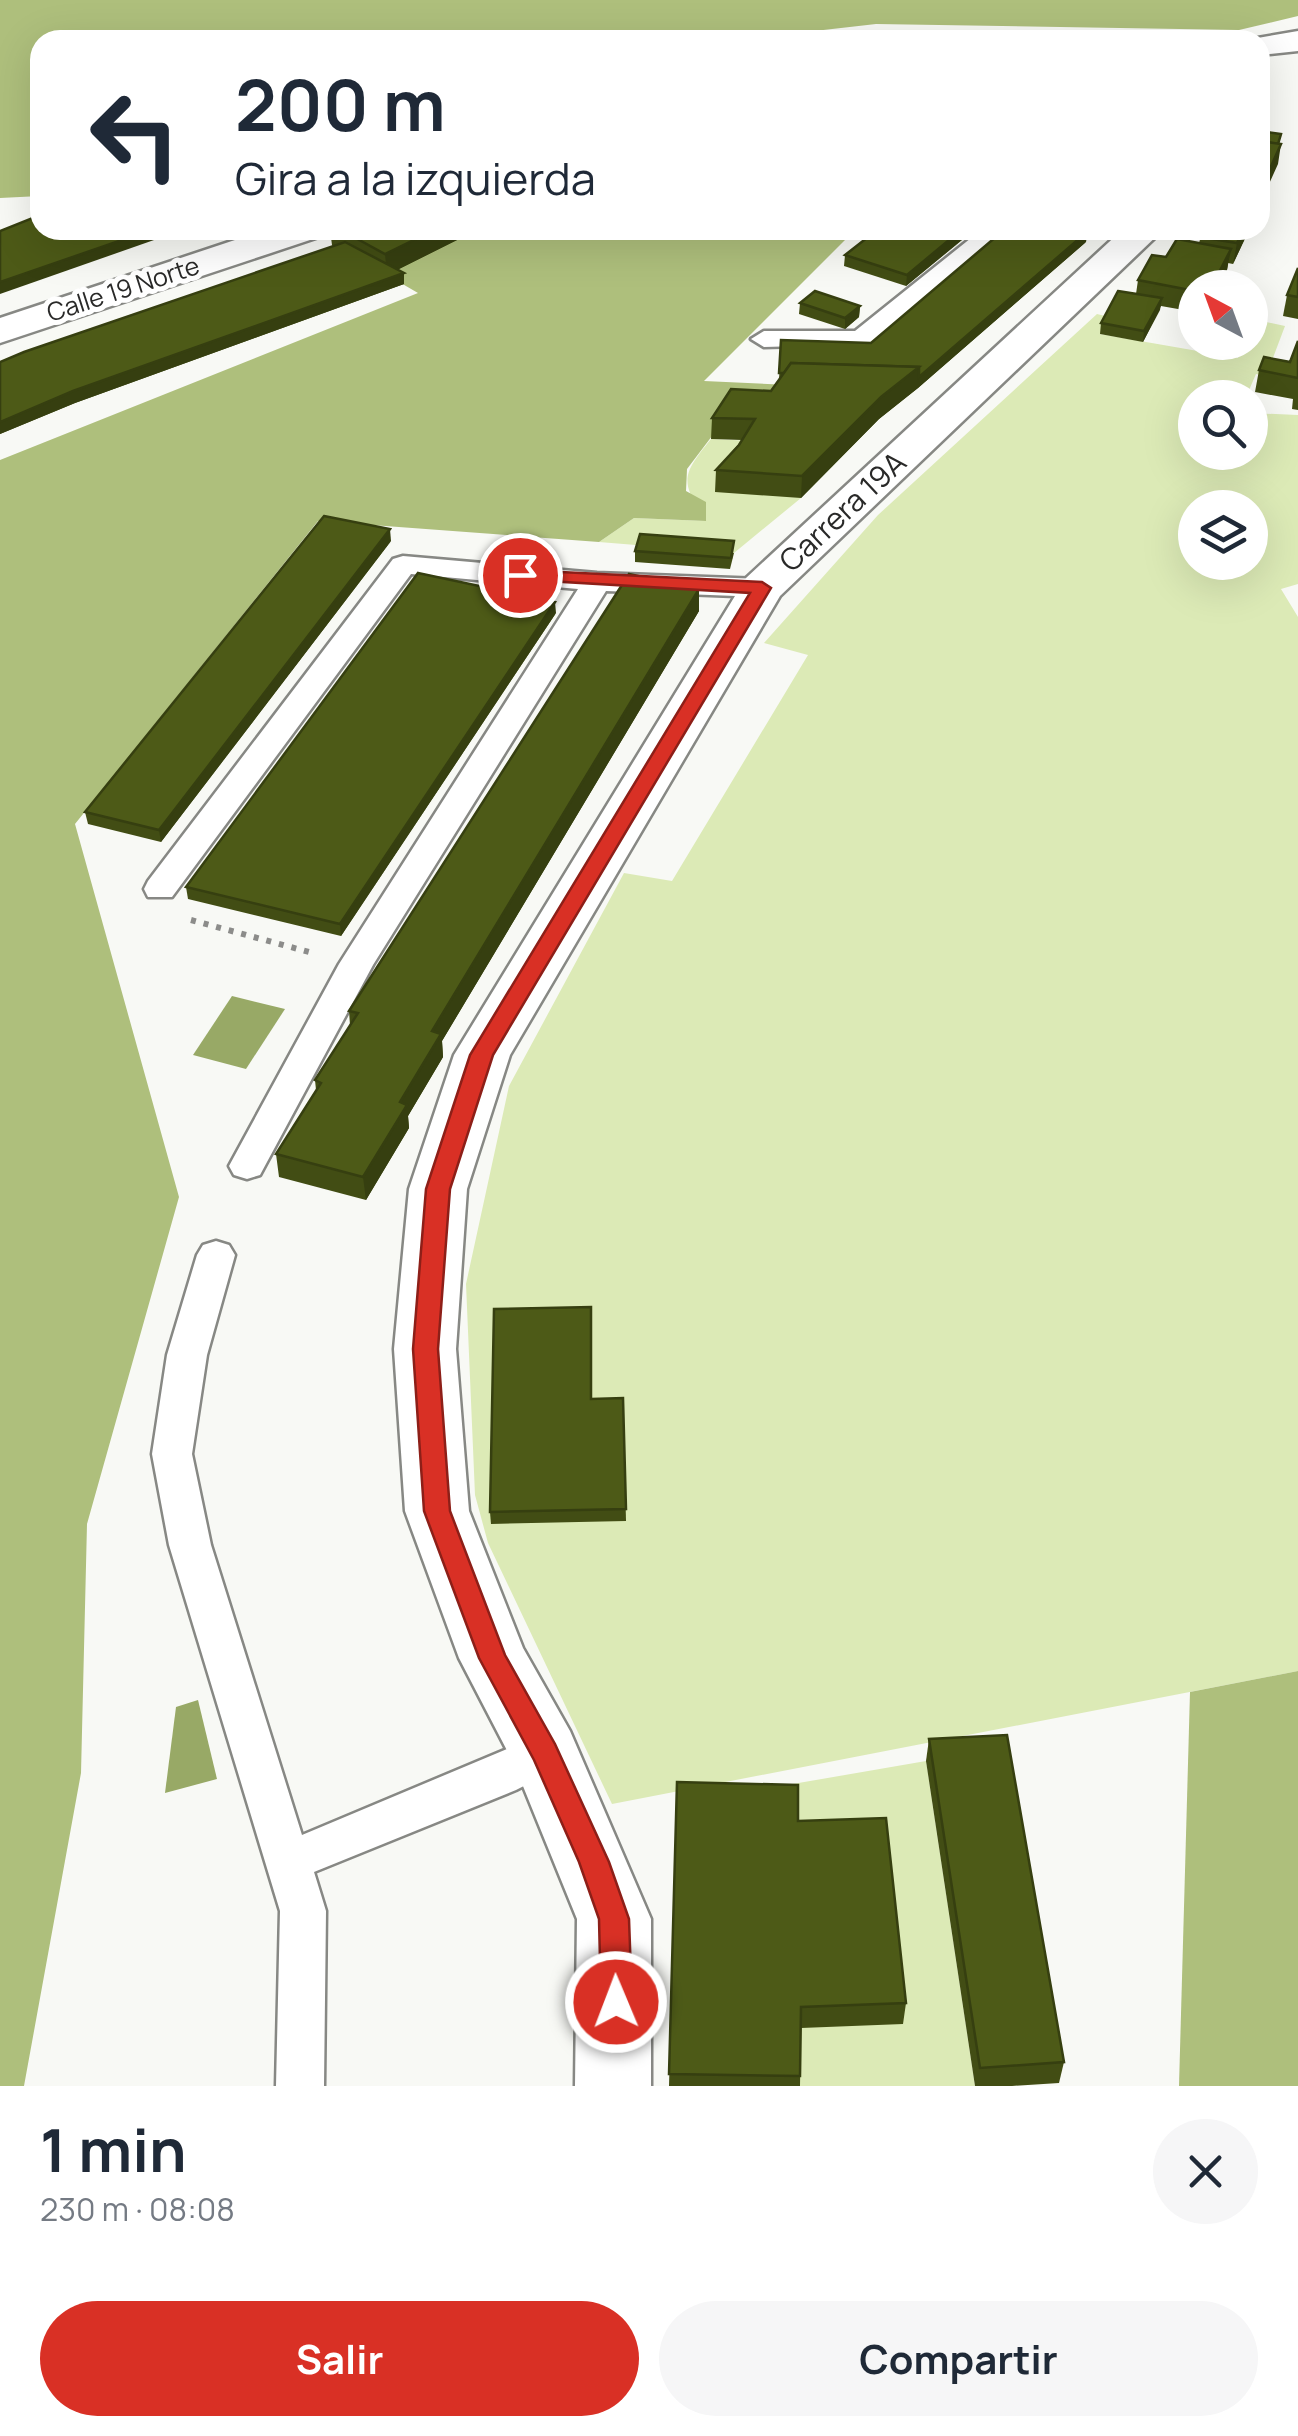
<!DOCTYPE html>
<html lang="es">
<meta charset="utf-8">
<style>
:root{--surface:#fff;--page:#f6f6f7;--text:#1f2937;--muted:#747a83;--accent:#d93025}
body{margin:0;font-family:Manrope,sans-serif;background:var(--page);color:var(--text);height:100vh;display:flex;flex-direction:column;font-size:38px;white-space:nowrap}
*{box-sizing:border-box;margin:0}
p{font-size:32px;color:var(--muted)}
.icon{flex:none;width:55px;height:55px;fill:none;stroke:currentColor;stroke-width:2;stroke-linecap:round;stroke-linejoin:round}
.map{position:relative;height:2086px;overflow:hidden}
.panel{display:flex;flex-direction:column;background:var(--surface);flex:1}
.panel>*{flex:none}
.top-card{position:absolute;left:30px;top:30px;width:1240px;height:210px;border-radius:30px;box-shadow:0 10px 40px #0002;background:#fff;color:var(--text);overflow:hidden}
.needle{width:65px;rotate:319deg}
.buttons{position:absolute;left:1178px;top:270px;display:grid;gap:20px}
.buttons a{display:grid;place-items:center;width:90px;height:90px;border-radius:50%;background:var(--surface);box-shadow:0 10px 40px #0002;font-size:50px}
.pin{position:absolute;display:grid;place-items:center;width:85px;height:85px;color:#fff;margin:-42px;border:5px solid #fff;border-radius:50%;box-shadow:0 2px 10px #0007}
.me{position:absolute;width:110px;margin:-55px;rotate:359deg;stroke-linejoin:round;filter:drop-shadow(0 0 8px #0008)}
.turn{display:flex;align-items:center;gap:35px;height:210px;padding:0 40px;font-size:45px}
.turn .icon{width:130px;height:130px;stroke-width:2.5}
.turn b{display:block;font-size:70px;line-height:85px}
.round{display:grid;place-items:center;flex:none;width:105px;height:105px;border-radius:52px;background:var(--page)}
.summary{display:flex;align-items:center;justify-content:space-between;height:170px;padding:0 40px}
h1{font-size:60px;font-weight:700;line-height:75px}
.primary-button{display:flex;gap:20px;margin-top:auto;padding:20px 40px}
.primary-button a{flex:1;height:115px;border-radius:60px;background:var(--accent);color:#fff;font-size:40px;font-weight:700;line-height:115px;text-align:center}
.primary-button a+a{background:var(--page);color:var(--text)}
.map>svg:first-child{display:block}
.green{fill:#dceab6;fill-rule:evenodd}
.forest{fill:#aebf7c}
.water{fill:#98a966}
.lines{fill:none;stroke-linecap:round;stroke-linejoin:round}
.service-casing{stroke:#878884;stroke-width:5}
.minor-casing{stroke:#878884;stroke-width:5}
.path{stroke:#8c8c8a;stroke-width:6;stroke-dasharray:5 8;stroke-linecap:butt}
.service{fill:#fff;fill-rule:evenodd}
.minor{fill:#fff;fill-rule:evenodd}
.wall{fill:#424d14}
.shaded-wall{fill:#363f10}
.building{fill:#4d5a17;stroke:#363f10;stroke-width:2.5}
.route{fill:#d93025;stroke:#8d1f18;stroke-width:2.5}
.labels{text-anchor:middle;stroke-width:10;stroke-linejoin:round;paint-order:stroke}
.far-street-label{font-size:25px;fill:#292928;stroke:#fff}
.street-label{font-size:30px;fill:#292928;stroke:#fff}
</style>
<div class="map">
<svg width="1298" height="2086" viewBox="0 0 1298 2086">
<rect width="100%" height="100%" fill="#f8f9f5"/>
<g class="green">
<path d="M1097 314 1109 317 1100 334 1238 358 1244 343 1250 342 1252 319 1285 326 1271 363 1279 379 1256 374 1246 397 1195 398V452H1250V413L1298 415V584L1281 589 1298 617V1671L612 1804 488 1543 475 1495 466 1284 509 1086 624 873 672 881 808 655 764 643 878 515ZM1195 508H1250V562H1195Z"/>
<path d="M711 439 754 441 801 498 734 553 599 542 634 518 706 521C680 481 681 476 711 439Z"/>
<polygon points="926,1761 975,2086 799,2086 677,1804"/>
</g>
<g class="forest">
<polygon points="0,0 1298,0 1298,16 1239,30 876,24 737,40 40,40 40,196 0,198"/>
<polygon points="435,230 855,230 704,381 790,385 731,411 687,469 686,491 706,502 706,521 634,518 599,542 318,521 75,824 179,1197 87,1524 81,1773 24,2086 0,2086 0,460 418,293 387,275"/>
<polygon points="1298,1671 1298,2086 1179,2086 1190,1692"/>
</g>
<g class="water">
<polygon points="232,996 285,1009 246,1069 193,1055"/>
<polygon points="198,1700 217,1779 165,1793 176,1707"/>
</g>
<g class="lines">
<g class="service-casing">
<g id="service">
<polygon points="981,230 1008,230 870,344 764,347 751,339 764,331 855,331"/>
<polygon points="403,556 597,573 762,579 776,588 762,597 606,591 373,965 260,1175 247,1179 234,1175 229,1166 339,964 578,589 411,574 172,897 148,897 144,889 148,881 393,559"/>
<polygon points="216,1241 229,1245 235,1255 207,1355 192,1454 211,1545 302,1835 545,1733 561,1739 567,1753 561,1767 516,1790 314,1872 326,1911 324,2086 276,2086 280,1911 169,1545 152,1454 167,1355 197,1255 203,1245"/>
</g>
</g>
<g class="minor-casing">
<g id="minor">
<polygon points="1298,31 1298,51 1260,55 1260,40 1246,40"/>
<polygon points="265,230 322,230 316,238 0,343 0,318"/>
<polygon points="1122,230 1163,230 780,596 510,1055 467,1189 456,1349 469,1511 523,1648 570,1731 651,1919 651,2086 575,2086 577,1919 514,1764 459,1658 405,1511 394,1349 409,1189 454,1055 746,578"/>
</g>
</g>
<polyline class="path" points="191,920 309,952"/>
<use href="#service" class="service"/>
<use href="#minor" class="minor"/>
</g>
<g class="wall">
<polygon points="330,230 457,230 457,240 397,270 404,273 404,284 75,403 0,434 0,362 333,246 332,245"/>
<polygon points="974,230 906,286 844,266 845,255"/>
<polygon points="1203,230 1249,230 1233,264 1228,263 1227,270 1195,288 1195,312 1161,306 1143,342 1100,334 1101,323 1136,294 1138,280 1166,257 1199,243"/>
<polygon points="1086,242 918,388 879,419 801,498 715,492 716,470 742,440 711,439 712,418 771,391 779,380 781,340 871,343"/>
<polygon points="1298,268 1298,319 1283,316 1287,295"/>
<polygon points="800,303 860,306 859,317 845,329 799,314"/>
<polygon points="1298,341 1298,410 1292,409 1293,399 1255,392 1259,370 1290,362"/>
<polygon points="391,541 161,842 88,824 85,812"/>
<polygon points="635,551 734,553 730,569 635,562"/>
<polygon points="699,589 699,611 442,1041 443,1057 408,1116 409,1128 366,1200 279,1177 276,1154 316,1090 315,1080 350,1025 349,1011"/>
<polygon points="556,613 341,936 188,899 186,887"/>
<polygon points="623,1398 626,1521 491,1524 490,1512"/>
<polygon points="929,1739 1064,2062 1059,2083 1012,2086 975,2086 926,1761"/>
<polygon points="677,1782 798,1821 906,2003 903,2024 801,2028 800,2086 669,2086"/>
</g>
<g class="shaded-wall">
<polygon points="1281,134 1279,144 1281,144 1278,164 1260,204 1260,191"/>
<polygon points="151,230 174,230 174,233 0,294 0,282"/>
<polygon points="434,230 457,230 457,240 387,275 385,254"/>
<polygon points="961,230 974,230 906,286 907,275"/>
<polygon points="1243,230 1249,230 1233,264 1237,243"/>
<polygon points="1088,231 1086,242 918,388 879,419 801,498 802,476 881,397"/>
<polygon points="1231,249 1227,270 1218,288 1211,288"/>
<polygon points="404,273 404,284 75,403 0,434 0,422 73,391"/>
<polygon points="1162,298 1160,310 1143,342 1144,331"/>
<polygon points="860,306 859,317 845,329 845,318"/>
<polygon points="390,529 391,541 161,842 159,830"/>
<polygon points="699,589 699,611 442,1041 443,1057 408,1116 409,1128 366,1200 363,1177 400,1102 432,1031"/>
<polygon points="555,602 556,613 341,936 340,924"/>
</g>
<g class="building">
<polygon points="1260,114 1266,129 1260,130"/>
<polygon points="1260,131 1281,134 1278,144 1260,141"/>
<polygon points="1260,141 1281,144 1260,191"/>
<polygon points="40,215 40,230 151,230 0,282 0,231"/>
<polygon points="341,230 434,230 385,254"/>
<polygon points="877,230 961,230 907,275 845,255"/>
<polygon points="1004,230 1083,230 1088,231 919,377 919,367 791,363 784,373 779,373 781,340 871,343"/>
<polygon points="1203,230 1243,230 1237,243 1200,237"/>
<polygon points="1177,239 1231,249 1211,288 1195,288 1195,291 1138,280 1152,255 1166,257"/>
<polygon points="345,242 404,273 73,391 0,422 0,362 24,352"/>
<polygon points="1298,268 1298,297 1287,295"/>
<polygon points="815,291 860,306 845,318 800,303"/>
<polygon points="1118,291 1162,298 1144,331 1101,323"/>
<polygon points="1298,341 1298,378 1259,370 1264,357 1290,362"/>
<polygon points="791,363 919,367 881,397 802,476 716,470 739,445 755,419 712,418 731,389 771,391"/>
<polygon points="324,516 390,529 159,830 85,812"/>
<polygon points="640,534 734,541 731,558 635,551"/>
<polygon points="418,573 555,602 340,924 186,887"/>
<polygon points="629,574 699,589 432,1031 441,1034 400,1102 407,1105 363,1177 276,1154 321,1083 315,1080 358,1013 349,1011"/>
<polygon points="591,1307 591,1399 623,1398 626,1509 490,1512 494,1309"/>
<polygon points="1007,1735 1064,2062 980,2068 929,1739"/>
<polygon points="677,1782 798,1785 798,1821 886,1818 906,2003 801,2007 800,2076 669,2074"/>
</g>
<polygon class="route" points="520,570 762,582 771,588 493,1055 450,1189 438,1349 450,1511 505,1655 555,1744 609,1862 629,1919 632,2002 627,2012 616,2016 605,2012 601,2002 599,1919 579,1862 534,1760 479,1658 424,1511 413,1349 426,1189 470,1055 750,593 513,579 513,571"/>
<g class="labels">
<g class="far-street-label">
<text transform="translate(123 289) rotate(-18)" y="9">Calle 19 Norte</text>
</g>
<g class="street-label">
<text transform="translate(843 512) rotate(-43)" y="10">Carrera 19A</text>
</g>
</g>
</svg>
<div class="buttons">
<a><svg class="needle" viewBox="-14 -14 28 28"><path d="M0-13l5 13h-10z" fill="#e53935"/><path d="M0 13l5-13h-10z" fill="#747a83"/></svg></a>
<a><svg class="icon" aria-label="search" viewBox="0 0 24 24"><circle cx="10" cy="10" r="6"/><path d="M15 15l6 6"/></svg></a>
<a><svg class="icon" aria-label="layers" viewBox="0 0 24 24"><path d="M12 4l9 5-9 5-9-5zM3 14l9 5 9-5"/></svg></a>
</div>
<div class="pin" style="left:520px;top:575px;background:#d93025"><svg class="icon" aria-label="arrive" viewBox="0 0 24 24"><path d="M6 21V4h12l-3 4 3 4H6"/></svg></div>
<svg class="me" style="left:616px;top:2002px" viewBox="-20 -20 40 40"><circle r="17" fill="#d93025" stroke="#fff" stroke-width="3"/><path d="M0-11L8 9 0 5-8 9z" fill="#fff"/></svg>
<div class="top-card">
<div class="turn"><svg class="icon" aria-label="left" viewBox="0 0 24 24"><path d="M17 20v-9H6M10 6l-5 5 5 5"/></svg><div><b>200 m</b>Gira a la izquierda</div></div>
</div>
</div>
<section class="panel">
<div class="summary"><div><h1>1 min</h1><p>230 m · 08:08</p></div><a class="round"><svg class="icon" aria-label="close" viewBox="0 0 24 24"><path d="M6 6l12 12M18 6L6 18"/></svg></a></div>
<div class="primary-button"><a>Salir</a><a>Compartir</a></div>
</section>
